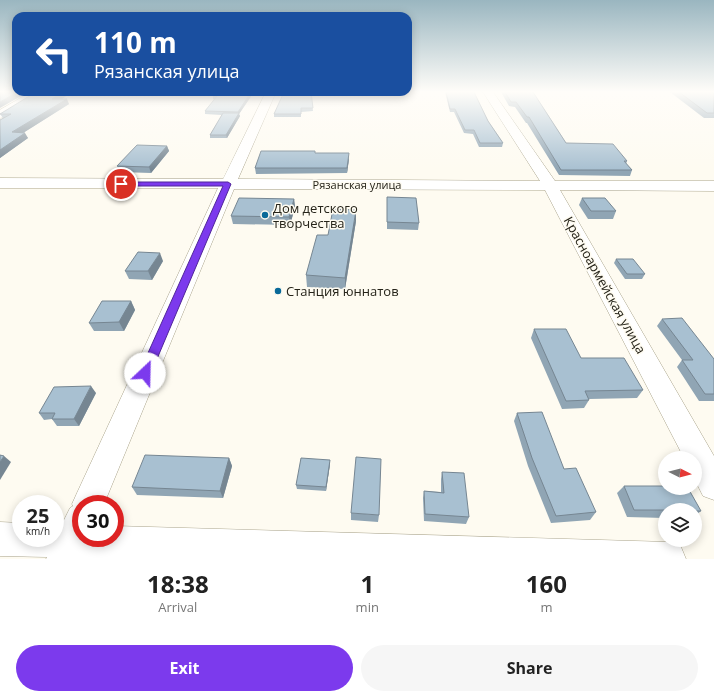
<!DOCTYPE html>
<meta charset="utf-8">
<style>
:root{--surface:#fff;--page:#f6f6f6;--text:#222;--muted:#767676;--accent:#7c3aed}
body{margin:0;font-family:"Open Sans",sans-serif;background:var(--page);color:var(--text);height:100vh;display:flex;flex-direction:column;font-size:15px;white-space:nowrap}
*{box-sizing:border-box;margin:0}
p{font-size:13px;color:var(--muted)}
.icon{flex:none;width:22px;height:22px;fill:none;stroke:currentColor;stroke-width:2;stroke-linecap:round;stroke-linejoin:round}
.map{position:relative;height:559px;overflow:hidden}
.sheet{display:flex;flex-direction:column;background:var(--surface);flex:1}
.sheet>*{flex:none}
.banner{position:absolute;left:12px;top:12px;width:400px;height:84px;border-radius:12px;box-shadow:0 2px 10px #0003;background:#1a4fa0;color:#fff;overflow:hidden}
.needle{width:26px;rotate:96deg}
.controls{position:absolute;left:658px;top:451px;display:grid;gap:8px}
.controls a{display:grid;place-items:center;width:44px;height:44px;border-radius:50%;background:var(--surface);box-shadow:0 2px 10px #0003;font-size:20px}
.speed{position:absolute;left:12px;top:495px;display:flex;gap:8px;font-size:20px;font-weight:700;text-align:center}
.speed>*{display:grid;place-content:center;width:52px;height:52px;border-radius:50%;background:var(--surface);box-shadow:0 2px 10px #0003;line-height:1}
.speed small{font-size:10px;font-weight:400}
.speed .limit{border:6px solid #d22;background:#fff;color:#111}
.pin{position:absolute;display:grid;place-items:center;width:34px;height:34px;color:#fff;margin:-17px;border:2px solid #fff;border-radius:50%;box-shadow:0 1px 4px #0007}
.me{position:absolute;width:44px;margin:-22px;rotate:24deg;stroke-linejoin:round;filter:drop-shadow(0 0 3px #0008)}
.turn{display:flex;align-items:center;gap:14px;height:84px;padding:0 16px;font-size:18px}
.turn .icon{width:52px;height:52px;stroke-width:2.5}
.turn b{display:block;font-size:28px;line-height:34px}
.eta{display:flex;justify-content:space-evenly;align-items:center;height:68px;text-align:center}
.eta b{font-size:24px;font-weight:700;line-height:28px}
.primary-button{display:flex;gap:8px;margin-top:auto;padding:8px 16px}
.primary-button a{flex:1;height:46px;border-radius:24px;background:var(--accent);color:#fff;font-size:16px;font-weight:700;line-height:46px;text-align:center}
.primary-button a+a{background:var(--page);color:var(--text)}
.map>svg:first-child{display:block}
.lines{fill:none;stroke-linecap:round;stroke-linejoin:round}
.street-casing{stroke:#a9a38a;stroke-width:1}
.street{fill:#fff;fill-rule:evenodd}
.wall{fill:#90a5b4}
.shaded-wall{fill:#768692}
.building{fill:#a8c0d1;stroke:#768692}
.route{fill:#7c3aed;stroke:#51269a}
.poi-dot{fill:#096998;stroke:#fefbf1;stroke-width:1.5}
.labels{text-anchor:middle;stroke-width:3;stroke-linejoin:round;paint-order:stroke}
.far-street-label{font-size:11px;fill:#252319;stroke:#fefbf1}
.poi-label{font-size:13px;fill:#252319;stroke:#fefbf1;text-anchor:start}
.street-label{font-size:13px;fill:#252319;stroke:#fefbf1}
</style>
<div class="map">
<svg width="714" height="559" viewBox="0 0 714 559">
<rect width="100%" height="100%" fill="#fefbf1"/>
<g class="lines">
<g class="street-casing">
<g id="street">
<polygon points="31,92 43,92 4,117 0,118 0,110"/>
<polygon points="266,92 276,92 238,179 540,181 483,92 493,92 555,181 714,181 714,191 560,190 714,456 714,500 703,496 695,480 695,458 684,458 545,190 234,189 104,504 81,504 81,538 115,538 115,526 669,542 681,547 686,559 46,559 47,557 0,556 0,522 21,523 21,538 55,538 55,524 62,524 70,508 73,506 72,504 77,493 218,188 0,188 0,178 223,179"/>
</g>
</g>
<use href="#street" class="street"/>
</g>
<g class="wall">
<polygon points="72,92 62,99 69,104 23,133 28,138 0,158 0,120 3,118 0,114"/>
<polygon points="216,92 254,92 239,114 240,116 227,138 210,138 210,135 222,115 205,114 205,111 215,99 213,99 213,96"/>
<polygon points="284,92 326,92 325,94 311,94 313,111 301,112 301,117 274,117 274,114"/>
<polygon points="445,92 474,92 488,121 503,143 502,147 479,147 473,134 464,133 454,112 450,112"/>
<polygon points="501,92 533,92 566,143 627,161 626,164 632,170 630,176 559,175 527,123 526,123 515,107 509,106"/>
<polygon points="670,92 710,92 714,93 714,118 704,118"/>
<polygon points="167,146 169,151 151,173 120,172 117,166"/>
<polygon points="315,153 349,159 347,173 256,174 255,168"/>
<polygon points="387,197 419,223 418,230 387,229"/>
<polygon points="582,198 616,211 613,219 588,219 579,205"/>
<polygon points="294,199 295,207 290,225 233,224 231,216"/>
<polygon points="356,221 345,289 307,287 306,275 328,235"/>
<polygon points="616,259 645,274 642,279 625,279 614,263"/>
<polygon points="163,261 152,280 129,279 125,271"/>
<polygon points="131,301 135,310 124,331 94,331 89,323"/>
<polygon points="662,319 714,359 714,401 699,401 677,367 682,360 657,326"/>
<polygon points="534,329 581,358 643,390 637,398 589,399 589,400 584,408 562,409 531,338"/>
<polygon points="96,393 79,426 57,426 52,419 44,420 39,413"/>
<polygon points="517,413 564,469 596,512 590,520 551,523 528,466 514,421"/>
<polygon points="229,458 232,466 223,498 137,495 132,487"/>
<polygon points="330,464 326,491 297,489 296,485"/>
<polygon points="442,472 469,517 466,524 424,521 423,498 424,491 441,492 441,479"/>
<polygon points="624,486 701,511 695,516 695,510 665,510 665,518 627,517 617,493"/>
<polygon points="351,513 379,515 378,522 351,520"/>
</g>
<g class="shaded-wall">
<polygon points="17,92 28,92 0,108 0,102"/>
<polygon points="63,92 72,92 54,104 52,99"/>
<polygon points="251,92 254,92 239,114 240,116 227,138 226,135 238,114 238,112"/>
<polygon points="67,99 69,104 15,138 12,132"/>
<polygon points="25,133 28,138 0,158 0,150"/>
<polygon points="167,146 169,151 151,173 149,167"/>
<polygon points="349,153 349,159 347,173 347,168"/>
<polygon points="294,199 295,207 290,225 289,217"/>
<polygon points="356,210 356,221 345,289 345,278"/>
<polygon points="160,253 163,261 152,280 148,271"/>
<polygon points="131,301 135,310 124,331 119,322"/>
<polygon points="91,386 96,393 79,426 74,419"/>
<polygon points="4,456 11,462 0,480 0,462"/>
<polygon points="229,458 232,466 223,498 220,491"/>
<polygon points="330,460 330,464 326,491 326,487"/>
</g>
<g class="building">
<polygon points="0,92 17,92 0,102"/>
<polygon points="36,92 63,92 52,99 67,99 12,132 25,133 0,150 0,120 11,114 0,114"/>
<polygon points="216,92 251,92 238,112 205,111 217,96 213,96"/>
<polygon points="284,92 311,92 313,108 301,108 301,114 274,114"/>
<polygon points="446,92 474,92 488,121 503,143 480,143 474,130 465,130 455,109 450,109"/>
<polygon points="505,92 533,92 566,143 613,144 627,161 624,161 632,170 561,170 529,117 527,117 516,102 511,102"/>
<polygon points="679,92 710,92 714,93 714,113 707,113"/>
<polygon points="223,113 239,113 226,135 210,135"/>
<polygon points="137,145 167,146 149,167 117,166"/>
<polygon points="261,151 315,151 315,153 349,153 347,168 255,168"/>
<polygon points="387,197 416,198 419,223 387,222"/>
<polygon points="239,198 294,199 289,217 231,216"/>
<polygon points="582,198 605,198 616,211 591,211"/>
<polygon points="333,209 356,210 345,278 306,275 317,235 328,235"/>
<polygon points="138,252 160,253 148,271 125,271"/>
<polygon points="616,259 633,259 645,274 627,274"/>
<polygon points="102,301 131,301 119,322 89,323"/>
<polygon points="682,318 714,359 714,394 705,394 682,360 693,360 662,319"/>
<polygon points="534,329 566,329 581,358 624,358 643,390 585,391 589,400 566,401"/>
<polygon points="91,386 74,419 52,419 55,413 39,413 54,387"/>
<polygon points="542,412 564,469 576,468 596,512 556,516 532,458 517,413"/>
<polygon points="0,455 4,456 0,462"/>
<polygon points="145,455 229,458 220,491 132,487"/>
<polygon points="356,457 381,459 379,515 351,513"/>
<polygon points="301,458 330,460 326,487 296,485"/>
<polygon points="442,472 464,473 469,517 425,514 424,491 444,493"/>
<polygon points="624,486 665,486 665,488 688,488 701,511 695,511 695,510 634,510"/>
</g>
<linearGradient id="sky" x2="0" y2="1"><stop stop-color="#9ab6c0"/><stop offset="0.54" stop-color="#fffdf9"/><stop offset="1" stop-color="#fffdf9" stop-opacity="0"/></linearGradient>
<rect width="714" height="170" fill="url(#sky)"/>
<polygon class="route" points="119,182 228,182 231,184 151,373 149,376 145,378 141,376 139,373 223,186 121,186 119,185"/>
<g class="poi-dot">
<circle cx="265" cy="215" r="4"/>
<circle cx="278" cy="291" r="4"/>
</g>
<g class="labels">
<g class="far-street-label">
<text x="357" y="189">Рязанская улица</text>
</g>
<g class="poi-label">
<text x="273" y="213">Дом детского<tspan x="273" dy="15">творчества</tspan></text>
<text x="286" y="296">Станция юннатов</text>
</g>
<g class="street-label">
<text transform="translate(605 285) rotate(61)" y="5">Красноармейская улица</text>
</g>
</g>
</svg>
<div class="controls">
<a><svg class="needle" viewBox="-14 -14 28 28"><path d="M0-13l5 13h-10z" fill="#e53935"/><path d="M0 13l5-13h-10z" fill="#767676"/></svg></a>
<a><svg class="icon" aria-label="layers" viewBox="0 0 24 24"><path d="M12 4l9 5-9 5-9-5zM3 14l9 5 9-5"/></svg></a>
</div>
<div class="speed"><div>25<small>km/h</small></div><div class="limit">30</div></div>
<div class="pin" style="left:121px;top:184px;background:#d93025"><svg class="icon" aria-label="arrive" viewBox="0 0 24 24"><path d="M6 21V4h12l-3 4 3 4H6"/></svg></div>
<svg class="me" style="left:145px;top:373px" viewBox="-20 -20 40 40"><circle r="19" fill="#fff"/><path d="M0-13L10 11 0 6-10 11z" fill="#7c3aed"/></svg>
<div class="banner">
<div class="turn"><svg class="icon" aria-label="left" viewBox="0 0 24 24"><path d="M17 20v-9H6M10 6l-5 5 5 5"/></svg><div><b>110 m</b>Рязанская улица</div></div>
</div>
</div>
<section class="sheet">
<div class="eta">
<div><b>18:38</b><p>Arrival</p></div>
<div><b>1</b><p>min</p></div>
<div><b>160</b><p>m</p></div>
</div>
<div class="primary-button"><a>Exit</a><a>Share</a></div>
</section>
